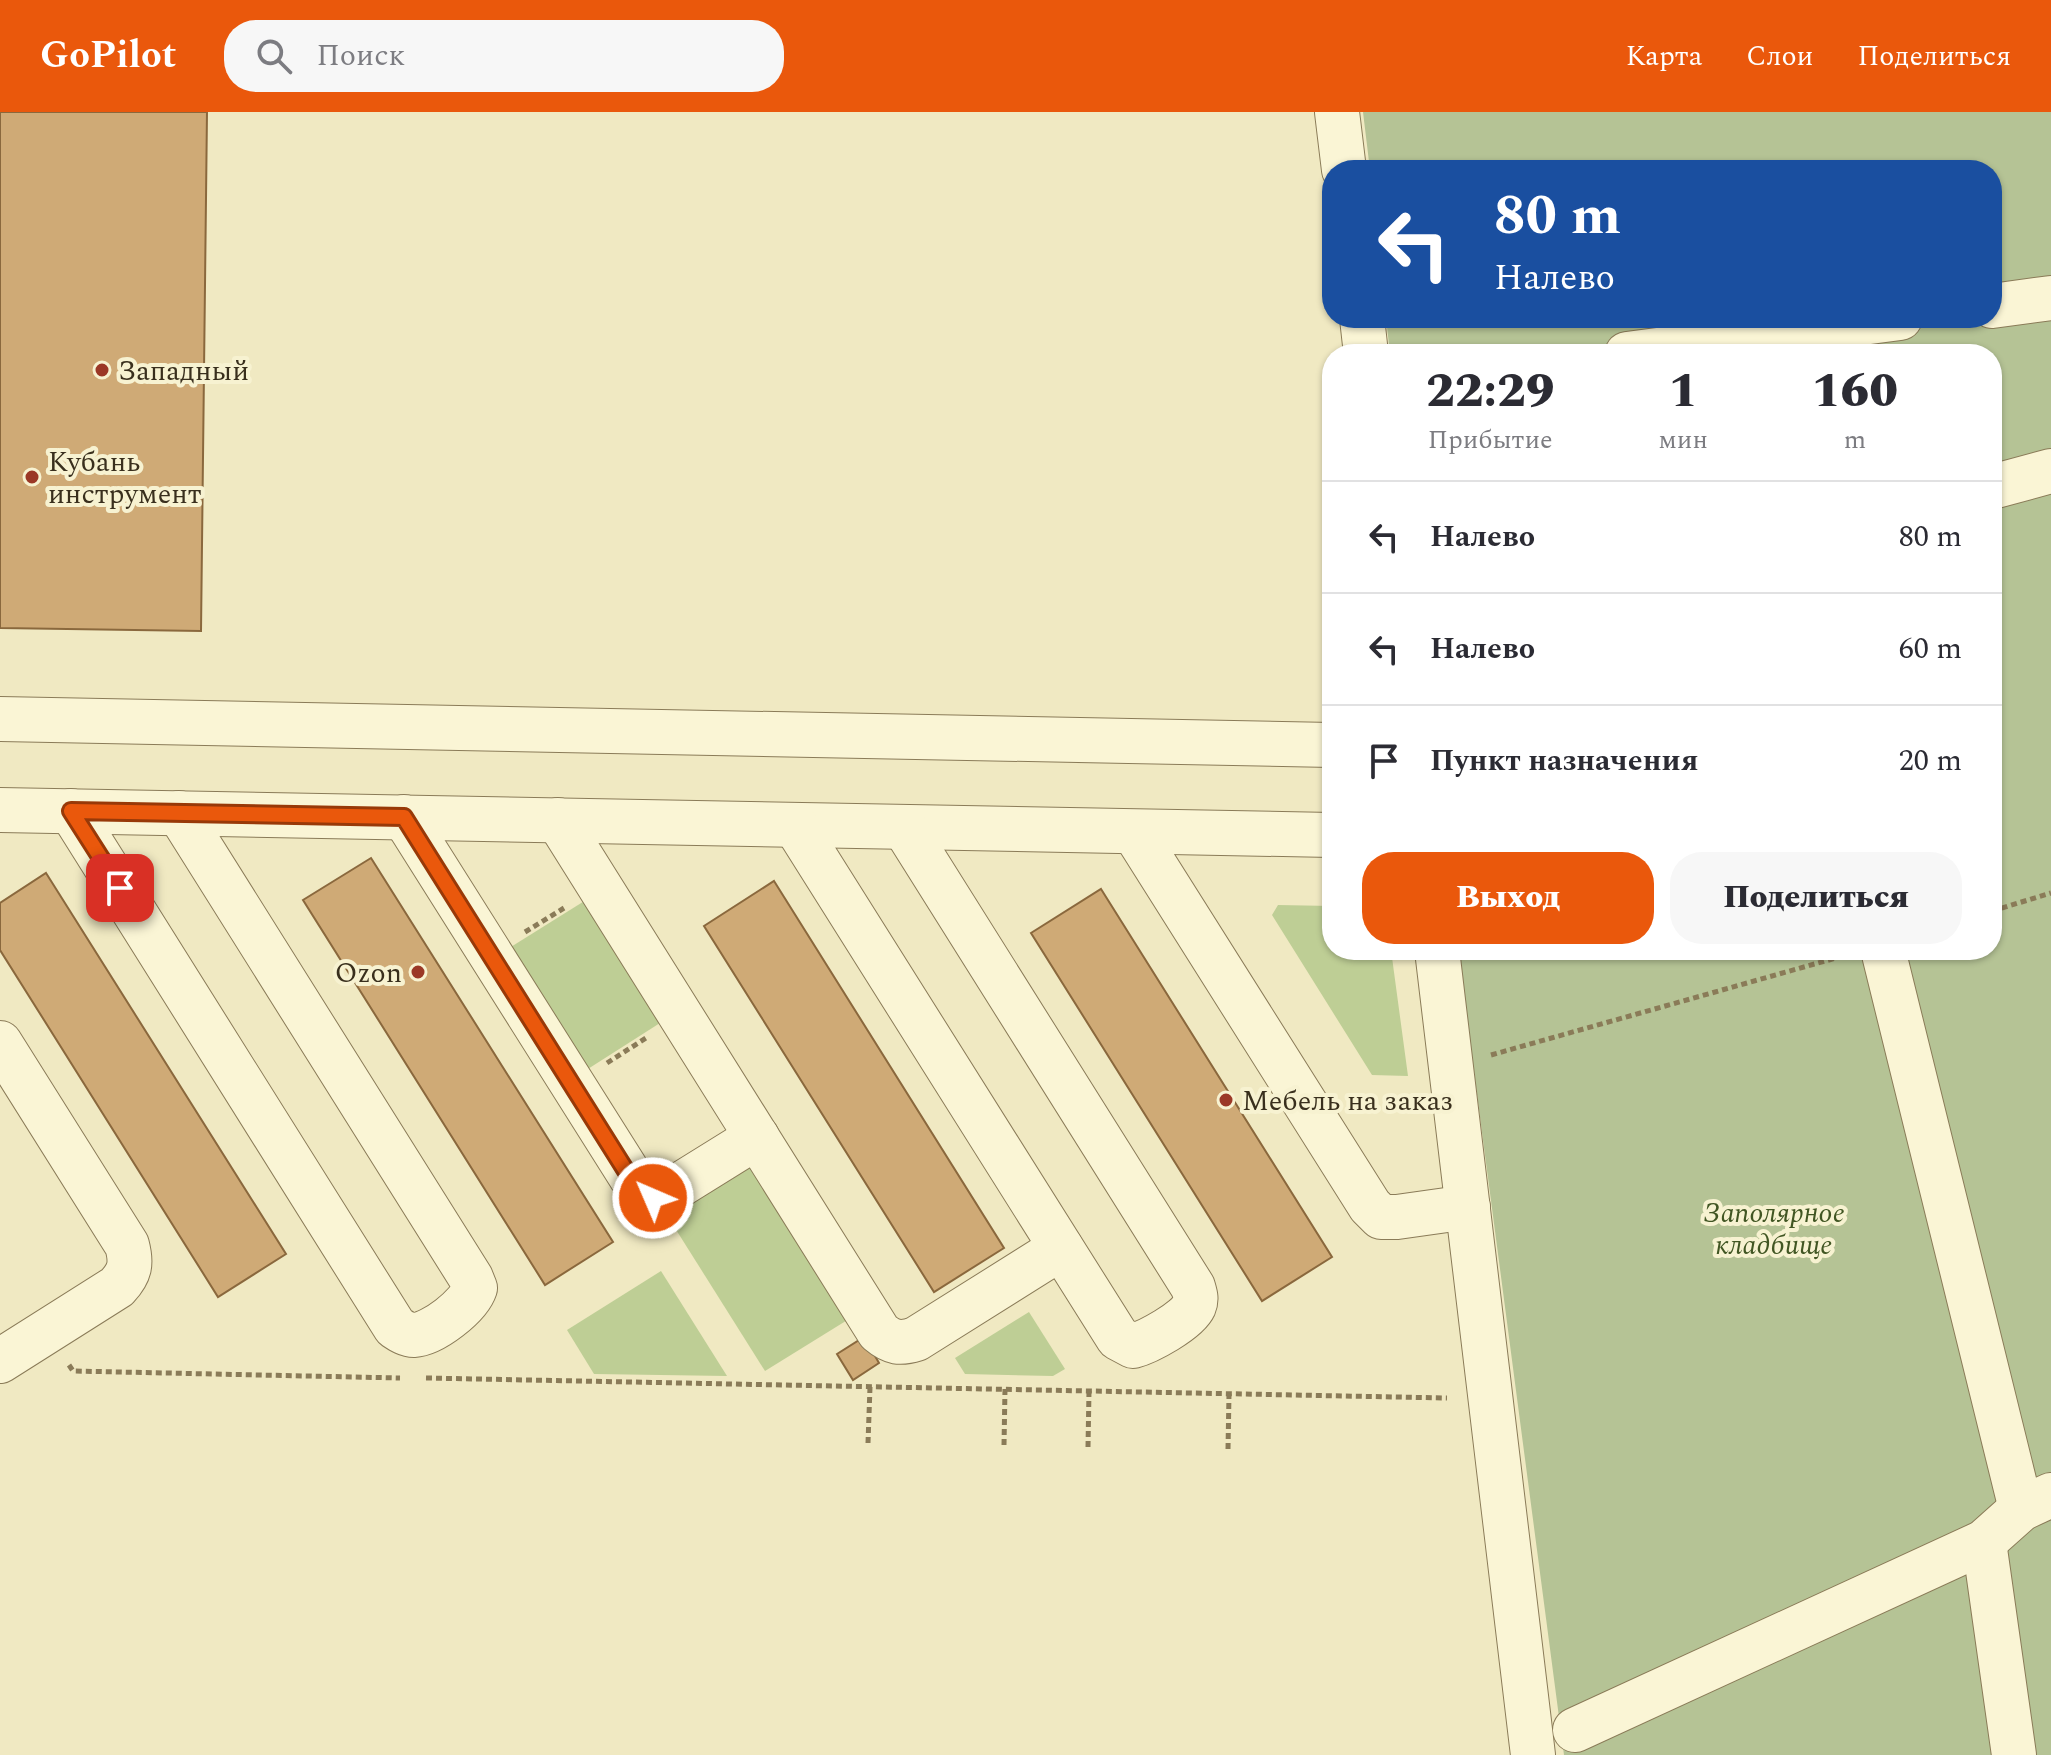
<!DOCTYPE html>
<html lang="ru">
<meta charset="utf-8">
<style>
:root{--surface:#fff;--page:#f7f7f7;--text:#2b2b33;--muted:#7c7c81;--line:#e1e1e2;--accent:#ea580c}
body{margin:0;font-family:Spectral,serif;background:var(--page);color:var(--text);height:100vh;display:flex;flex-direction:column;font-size:30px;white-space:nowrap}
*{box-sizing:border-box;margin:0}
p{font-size:26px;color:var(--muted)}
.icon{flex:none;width:44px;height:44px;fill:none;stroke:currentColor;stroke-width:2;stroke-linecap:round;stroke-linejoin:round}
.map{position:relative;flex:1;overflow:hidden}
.side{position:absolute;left:1322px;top:232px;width:680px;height:616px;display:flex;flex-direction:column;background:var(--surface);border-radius:32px;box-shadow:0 2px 6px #0004}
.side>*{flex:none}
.hud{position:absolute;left:1322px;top:48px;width:680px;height:168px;border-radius:32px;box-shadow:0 2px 6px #0004;background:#1a4fa0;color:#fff;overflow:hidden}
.pin{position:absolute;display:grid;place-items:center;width:68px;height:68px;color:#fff;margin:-34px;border-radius:16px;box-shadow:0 4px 12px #0006}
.me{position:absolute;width:88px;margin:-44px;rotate:315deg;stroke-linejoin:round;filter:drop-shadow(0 0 6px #0008)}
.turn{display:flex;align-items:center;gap:28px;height:168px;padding:0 40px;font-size:36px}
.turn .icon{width:104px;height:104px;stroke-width:2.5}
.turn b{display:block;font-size:56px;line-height:68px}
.eta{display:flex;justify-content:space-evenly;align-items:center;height:136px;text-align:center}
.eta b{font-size:48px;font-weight:800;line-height:56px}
.cta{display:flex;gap:16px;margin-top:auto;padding:16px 40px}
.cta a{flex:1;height:92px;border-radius:32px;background:var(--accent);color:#fff;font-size:32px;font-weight:800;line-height:92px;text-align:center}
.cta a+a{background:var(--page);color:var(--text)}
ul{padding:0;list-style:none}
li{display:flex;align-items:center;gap:24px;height:112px;padding:0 40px;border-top:2px solid var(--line)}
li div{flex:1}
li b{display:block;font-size:30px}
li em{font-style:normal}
header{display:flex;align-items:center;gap:48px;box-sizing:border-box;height:112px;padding:0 40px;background:var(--accent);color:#fff}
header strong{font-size:38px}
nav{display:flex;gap:44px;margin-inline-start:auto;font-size:28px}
.search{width:560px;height:72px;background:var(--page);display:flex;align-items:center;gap:20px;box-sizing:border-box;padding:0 28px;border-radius:32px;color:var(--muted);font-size:30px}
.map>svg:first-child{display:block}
.green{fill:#bece95}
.cemetery{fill:#b5c395}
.building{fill:#cfaa76;stroke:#8a683d;stroke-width:2}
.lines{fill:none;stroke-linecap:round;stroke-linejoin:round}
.minor-casing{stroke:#8a7b58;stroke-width:46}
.path{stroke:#8a7b58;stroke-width:5;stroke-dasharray:6 4;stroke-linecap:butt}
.minor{stroke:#faf5d5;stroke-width:44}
.route-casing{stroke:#983908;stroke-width:20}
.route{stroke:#ea580c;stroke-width:14}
.poi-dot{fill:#9b3826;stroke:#f7f2d1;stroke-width:3}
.labels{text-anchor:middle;stroke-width:8;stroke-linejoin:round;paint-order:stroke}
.poi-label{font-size:28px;fill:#392f1d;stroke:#f7f2d1;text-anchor:start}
.park-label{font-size:28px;font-style:italic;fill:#415623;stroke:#f7f2d1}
</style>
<header>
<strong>GoPilot</strong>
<div class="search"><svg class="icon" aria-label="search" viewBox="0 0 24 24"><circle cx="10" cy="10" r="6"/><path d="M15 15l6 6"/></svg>Поиск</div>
<nav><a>Карта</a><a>Слои</a><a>Поделиться</a></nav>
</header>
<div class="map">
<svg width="2051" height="1643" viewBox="0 0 2051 1643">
<rect width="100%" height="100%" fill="#f0e9c2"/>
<g class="green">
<polygon points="594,783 671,904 580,962 503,840"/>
<polygon points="1278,793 1332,794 1332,838 1391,838 1408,964 1372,963 1272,803"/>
<polygon points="752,1052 849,1207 765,1259 668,1105"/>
<polygon points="661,1159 727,1264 594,1262 567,1218"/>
<polygon points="1029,1200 1065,1257 1053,1264 965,1262 955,1246"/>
</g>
<polygon class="cemetery" points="1363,0 2051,0 2051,1643 1564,1643 1458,838 1992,838 1992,242 1390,242 1386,206 1992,206 1992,58 1370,58"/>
<g class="building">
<polygon points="0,0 207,0 201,519 0,516"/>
<polygon points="371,746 613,1130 545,1173 303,788"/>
<polygon points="46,761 286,1142 218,1185 0,838 0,791"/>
<polygon points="774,769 1004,1136 934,1180 704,814"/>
<polygon points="1101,777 1332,1145 1262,1189 1031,821"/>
<polygon points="864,1225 879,1251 853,1268 837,1242"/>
</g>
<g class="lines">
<g class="minor-casing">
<g id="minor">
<polyline points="1337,0 1344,58"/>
<polyline points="1992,194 2051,186"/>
<polyline points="1362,206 1366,242"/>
<polyline points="1627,242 1900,206"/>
<polyline points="1992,375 2051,359"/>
<polyline points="0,607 1332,633"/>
<polyline points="0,698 1332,723"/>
<path d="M71 699 395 1215C401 1219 407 1223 414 1223 433 1222 469 1194 475 1176L471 1166 179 701"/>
<polyline points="404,705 643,1084 653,1086 662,1084 757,1025"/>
<path d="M558 708 879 1220C892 1231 900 1232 916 1227L1061 1136"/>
<path d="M795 713 1118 1226 1133 1234C1148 1230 1187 1209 1194 1194 1197 1187 1195 1182 1193 1175L904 715"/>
<polyline points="1134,720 1370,1094 1381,1105 1397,1105 1468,1095"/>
<polyline points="1437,838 1533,1643"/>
<polyline points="1883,838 2021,1397"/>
<path d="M0 931 127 1133C132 1152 130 1161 117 1175L0 1249"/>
<polyline points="1984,1430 2014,1643"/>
<polyline points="1575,1618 1984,1430 2021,1397 2051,1383"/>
</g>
</g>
<g class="path">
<polyline points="1992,799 2051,781"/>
<polyline points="525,820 564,796"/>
<polyline points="1491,943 1843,844"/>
<polyline points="607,951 646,926"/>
<polyline points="69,1253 73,1259 400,1266"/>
<polyline points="426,1266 1447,1286"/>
<polyline points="868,1331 870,1275"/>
<polyline points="1004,1333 1005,1277"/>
<polyline points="1088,1335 1089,1279"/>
<polyline points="1228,1337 1229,1282"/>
</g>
<use href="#minor" class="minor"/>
</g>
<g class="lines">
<g class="route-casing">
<polyline id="route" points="120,776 71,699 404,705 638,1078 643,1084 653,1086"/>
</g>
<use href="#route" class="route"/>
</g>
<g class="poi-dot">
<circle cx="102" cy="258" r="8"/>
<circle cx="32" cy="365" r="8"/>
<circle cx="418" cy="860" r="8"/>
<circle cx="1226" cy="988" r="8"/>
</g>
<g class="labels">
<g class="poi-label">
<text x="118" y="268">Западный</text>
<text x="48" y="359">Кубань<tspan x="48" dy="32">инструмент</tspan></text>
<text x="402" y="870" text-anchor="end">Ozon</text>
<text x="1242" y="998">Мебель на заказ</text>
</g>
<g class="park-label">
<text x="1774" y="1110">Заполярное<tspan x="1774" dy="32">кладбище</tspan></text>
</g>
</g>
</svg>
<div class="pin" style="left:120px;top:776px;background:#d93025"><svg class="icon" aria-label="arrive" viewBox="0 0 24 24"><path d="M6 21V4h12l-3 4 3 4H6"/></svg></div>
<svg class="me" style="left:653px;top:1086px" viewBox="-20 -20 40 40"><circle r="17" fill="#ea580c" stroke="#fff" stroke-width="3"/><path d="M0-11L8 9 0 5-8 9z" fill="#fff"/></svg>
<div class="hud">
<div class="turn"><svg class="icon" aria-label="left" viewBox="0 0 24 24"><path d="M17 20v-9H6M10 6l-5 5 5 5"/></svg><div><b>80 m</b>Налево</div></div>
</div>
<section class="side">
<div class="eta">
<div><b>22:29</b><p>Прибытие</p></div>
<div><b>1</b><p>мин</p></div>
<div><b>160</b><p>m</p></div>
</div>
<ul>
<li><svg class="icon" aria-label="left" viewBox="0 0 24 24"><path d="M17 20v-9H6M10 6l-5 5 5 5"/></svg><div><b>Налево</b></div><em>80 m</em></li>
<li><svg class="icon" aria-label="left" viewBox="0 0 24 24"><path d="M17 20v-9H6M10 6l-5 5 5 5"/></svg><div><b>Налево</b></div><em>60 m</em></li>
<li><svg class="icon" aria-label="arrive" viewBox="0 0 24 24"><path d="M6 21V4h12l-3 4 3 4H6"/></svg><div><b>Пункт назначения</b></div><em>20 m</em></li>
</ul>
<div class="cta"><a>Выход</a><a>Поделиться</a></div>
</section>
</div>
